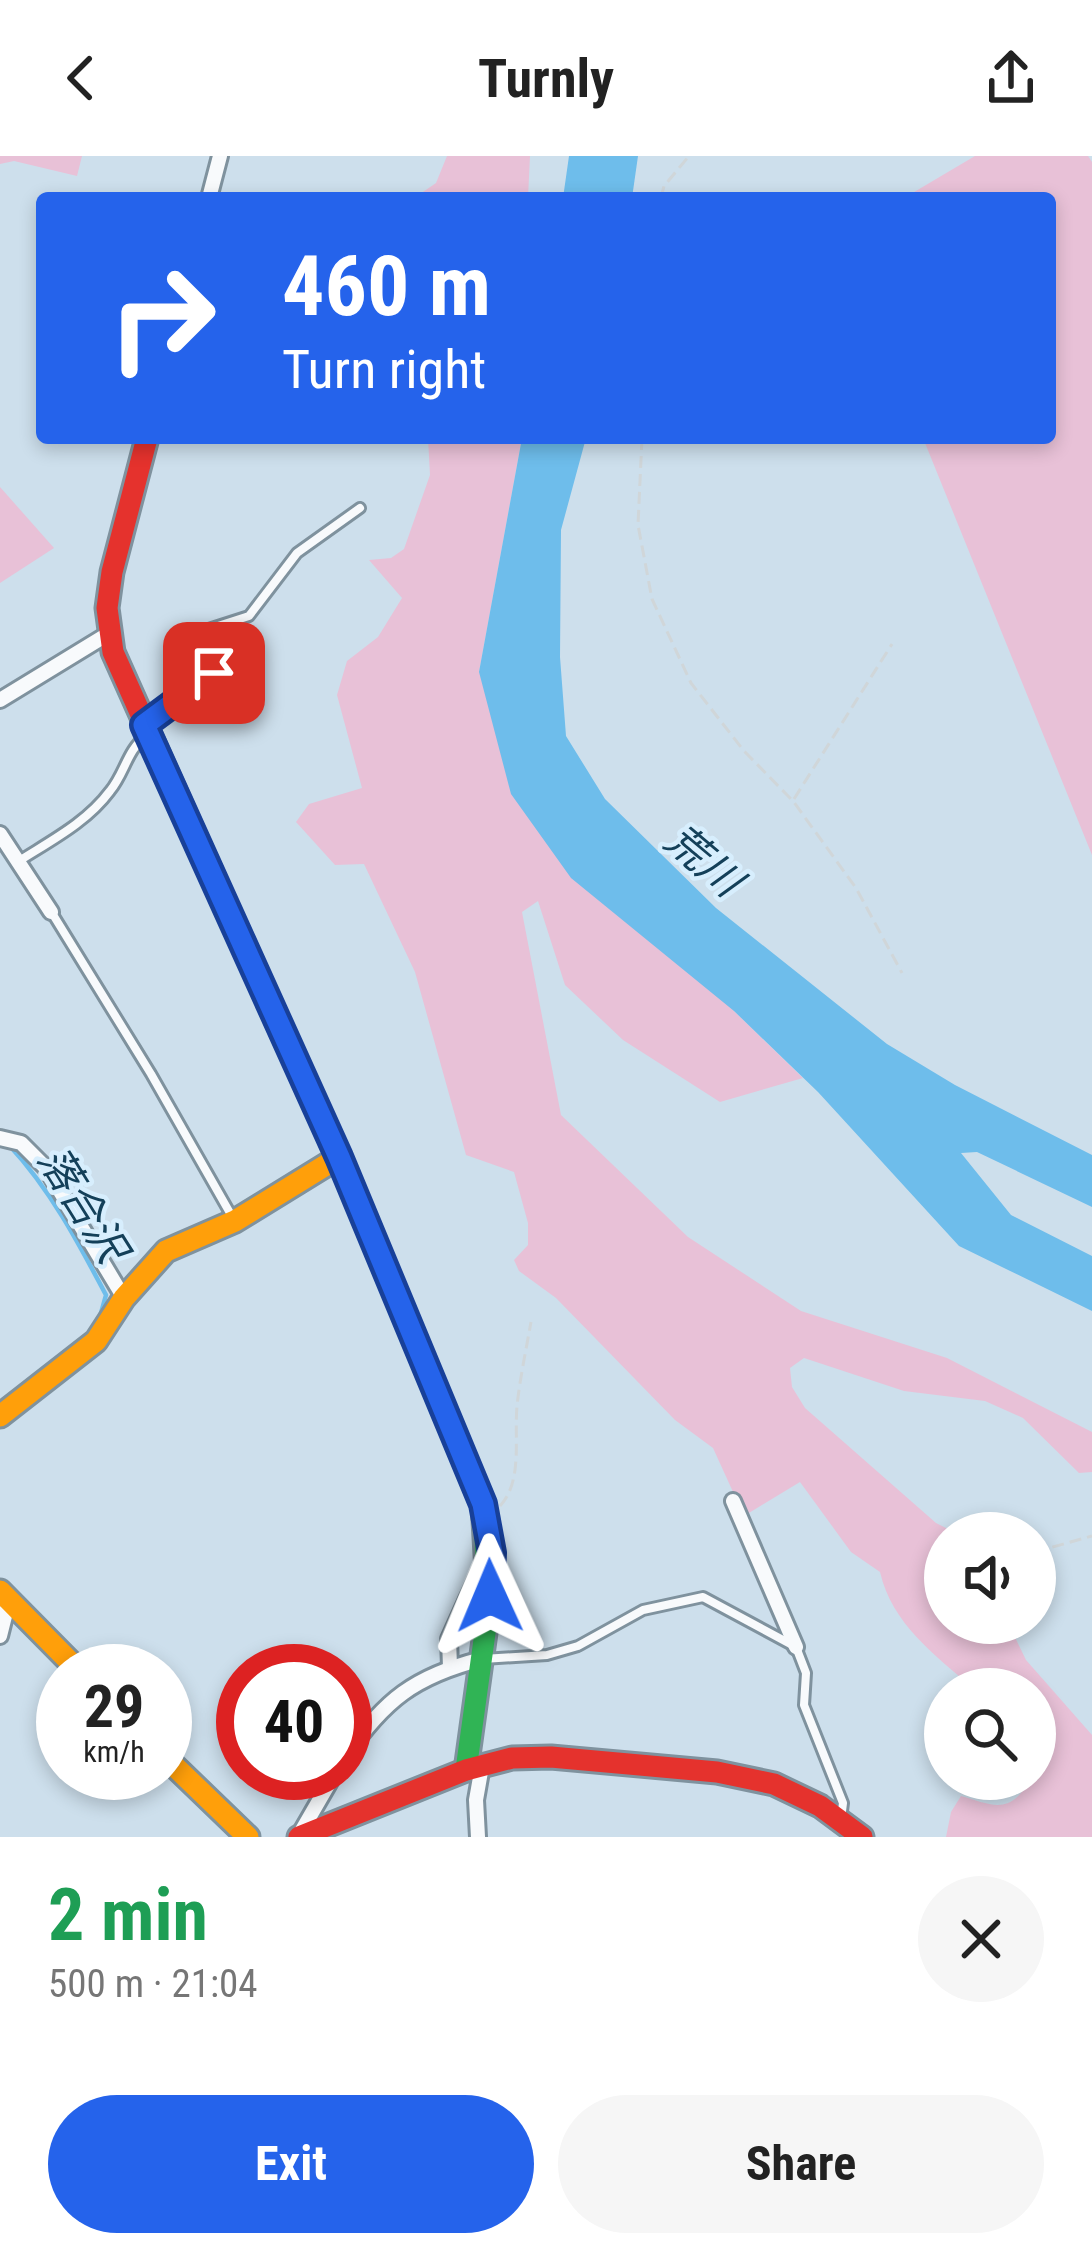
<!DOCTYPE html>
<meta charset="utf-8">
<style>
:root{--surface:#fff;--page:#f6f6f6;--text:#222;--muted:#767676;--accent:#2563eb}
body{margin:0;font-family:"Roboto Condensed","Noto Sans JP",sans-serif;background:var(--page);color:var(--text);height:100vh;display:flex;flex-direction:column;font-size:45px;white-space:nowrap}
*{box-sizing:border-box;margin:0}
p{font-size:39px;color:var(--muted)}
.icon{flex:none;width:66px;height:66px;fill:none;stroke:currentColor;stroke-width:2;stroke-linecap:round;stroke-linejoin:round}
.map{position:relative;height:1681px;overflow:hidden}
.panel{display:flex;flex-direction:column;background:var(--surface);flex:1}
.panel>*{flex:none}
.top-card{position:absolute;left:36px;top:36px;width:1020px;height:252px;border-radius:12px;box-shadow:0 6px 18px #0003;background:#2563eb;color:#fff;overflow:hidden}
.fabs{position:absolute;left:924px;top:1356px;display:grid;gap:24px}
.fabs a{display:grid;place-items:center;width:132px;height:132px;border-radius:50%;background:var(--surface);box-shadow:0 6px 18px #0003;font-size:60px}
.speed{position:absolute;left:36px;top:1488px;display:flex;gap:24px;font-size:60px;font-weight:700;text-align:center}
.speed>*{display:grid;place-content:center;width:156px;height:156px;border-radius:50%;background:var(--surface);box-shadow:0 6px 18px #0003;line-height:1}
.speed small{font-size:30px;font-weight:400}
.speed .limit{border:18px solid #d22;background:#fff;color:#111}
.pin{position:absolute;display:grid;place-items:center;width:102px;height:102px;color:#fff;margin:-51px;border-radius:24px;box-shadow:0 6px 18px #0006}
.me{position:absolute;width:132px;margin:-66px;rotate:359deg;stroke-linejoin:round;filter:drop-shadow(0 0 9px #0008)}
.turn{display:flex;align-items:center;gap:42px;height:252px;padding:0 48px;font-size:54px}
.turn .icon{width:156px;height:156px;stroke-width:2.5}
.turn b{display:block;font-size:84px;line-height:102px}
.round{display:grid;place-items:center;flex:none;width:126px;height:126px;border-radius:63px;background:var(--page)}
.overview{display:flex;align-items:center;justify-content:space-between;height:204px;padding:0 48px}
h1{font-size:72px;font-weight:700;line-height:90px;color:#1e9e55}
.action{display:flex;gap:24px;margin-top:auto;padding:24px 48px}
.action a{flex:1;height:138px;border-radius:72px;background:var(--accent);color:#fff;font-size:48px;font-weight:700;line-height:138px;text-align:center}
.action a+a{background:var(--page);color:var(--text)}
header{display:flex;justify-content:space-between;align-items:center;height:156px;padding:0 48px;background:var(--surface);font-size:54px;font-weight:700}
.map>svg:first-child{display:block}
.green{fill:#e8c1d7}
.water{fill:#6ebdeb}
.lines{fill:none;stroke-linecap:round;stroke-linejoin:round}
.stream{stroke:#6ebdeb;stroke-width:4.5}
.lane-casing{stroke:#7f929e;stroke-width:14}
.street-casing{stroke:#7f929e;stroke-width:20}
.fast-casing{stroke:#7f929e;stroke-width:27}
.slow-casing{stroke:#7f929e;stroke-width:27}
.jam-casing{stroke:#7f929e;stroke-width:27}
.path{stroke:#d0d6d9;stroke-width:3;stroke-dasharray:12 6;stroke-linecap:butt}
.lane{stroke:#f8fafc;stroke-width:8}
.street{stroke:#f8fafc;stroke-width:14}
.fast{stroke:#30b455;stroke-width:21}
.slow{stroke:#ff9f0a;stroke-width:21}
.jam{stroke:#e5322d;stroke-width:21}
.route-casing{stroke:#184099;stroke-width:30}
.route{stroke:#2563eb;stroke-width:21}
.labels{text-anchor:middle;stroke-width:9;stroke-linejoin:round;paint-order:stroke}
.water-label{font-size:42px;font-style:italic;fill:#144059;stroke:#d7eefd}
</style>
<header><svg class="icon" aria-label="back" viewBox="0 0 24 24"><path d="M15 5l-7 7 7 7"/></svg>Turnly<svg class="icon" aria-label="share" viewBox="0 0 24 24"><path d="M12 15V3M7 8l5-5 5 5M5 13v7h14v-7"/></svg></header>
<div class="map">
<svg width="1092" height="1681" viewBox="0 0 1092 1681">
<rect width="100%" height="100%" fill="#cddfec"/>
<g class="green">
<polygon points="0,0 82,0 77,20 14,5 0,8"/>
<polygon points="447,0 530,0 528,42 414,42 436,27"/>
<polygon points="975,0 1088,0 1092,6 1092,699 923,282 1050,282 1050,42 904,42"/>
<path d="M428 282H522L479 516 734 855 803 922 720 946 623 884 565 829 538 745 522 756 561 959 688 1081 801 1155 947 1202 1092 1276V1316L1079 1317 1023 1262 985 1245 904 1235 804 1202 790 1212 792 1231 805 1252 936 1367 956 1377H945V1467H1008L1026 1504 1092 1579V1681H946L951 1656 961 1640C987 1647 1006 1659 1024 1633L1019 1623H1035V1533H974C935 1499 892 1468 880 1416L851 1396 800 1326 744 1360 713 1292 675 1264 556 1142 519 1115 514 1104 528 1089V1067L514 1016 466 999 415 816 364 708 335 709 296 666 309 648 362 632 337 539 347 505 378 481 402 442 369 404 391 402 404 393 430 319Z"/>
<polygon points="0,331 54,392 0,427"/>
</g>
<g class="water">
<polygon points="569,0 638,0 632,42 563,42"/>
<polygon points="522,282 586,282 561,374 560,501 566,580 605,643 716,752 887,888 955,929 1092,999 1092,1051 977,996 961,997 1011,1059 1092,1100 1092,1155 959,1090 818,936 734,855 571,722 511,638 479,516"/>
</g>
<g class="lines">
<path class="stream" d="M9 989C50 1033 78 1086 106 1139L99 1164"/>
<g class="lane-casing">
<g id="lane">
<polyline points="195,531 184,488 190,479 249,460 297,397 360,352"/>
<polyline points="150,565 214,517"/>
<path d="M19 705C52 684 87 666 110 635 125 617 127 594 146 580"/>
<polyline points="52,757 151,918 234,1064"/>
<polyline points="483,1503 547,1499 578,1490 643,1454 703,1441 796,1491 806,1517 804,1549 843,1647 841,1663"/>
</g>
</g>
<g class="street-casing">
<g id="street">
<polyline points="209,42 220,0"/>
<polyline points="0,544 108,478"/>
<polyline points="0,678 51,756"/>
<polyline points="0,982 21,987 46,1012 124,1142"/>
<polyline points="733,1345 796,1491"/>
<polyline points="0,1480 9,1444"/>
<polyline points="450,1511 449,1483 487,1399"/>
<path d="M345 1601C384 1544 415 1520 482 1503"/>
<polyline points="298,1681 335,1617"/>
<polyline points="478,1681 476,1644 482,1610"/>
</g>
</g>
<g class="fast-casing">
<polyline id="fast" points="221,738 339,1001 483,1348 489,1448 466,1614"/>
</g>
<g class="slow-casing">
<g id="slow">
<polyline points="0,1260 96,1185 124,1142 166,1095 235,1065 339,1001"/>
<polyline points="0,1435 79,1515"/>
<polyline points="165,1601 248,1681"/>
</g>
</g>
<g class="jam-casing">
<g id="jam">
<polyline points="147,282 112,416 107,452 113,496 221,738"/>
<polyline points="299,1681 466,1614 512,1602 551,1601 717,1616 774,1628 820,1650 862,1681"/>
</g>
</g>
<g class="path">
<polyline points="661,42 664,30 689,0"/>
<polyline points="642,282 638,369 652,443 691,527 744,595 793,645 856,732 902,817"/>
<polyline points="794,643 892,488"/>
<path d="M500 1350C523 1325 514 1283 517 1250 520 1222 526 1194 531 1166"/>
<polyline points="1035,1396 1092,1380"/>
</g>
<use href="#lane" class="lane"/>
<use href="#street" class="street"/>
<use href="#fast" class="fast"/>
<use href="#slow" class="slow"/>
<use href="#jam" class="jam"/>
</g>
<g class="lines">
<g class="route-casing">
<polyline id="route" points="214,517 144,569 339,1001 483,1348 492,1397 490,1440"/>
</g>
<use href="#route" class="route"/>
</g>
<g class="labels">
<g class="water-label">
<text transform="translate(704 704) rotate(40)" y="15">荒川</text>
<text transform="translate(83 1048) rotate(58)" y="15">落合沢</text>
</g>
</g>
</svg>
<div class="fabs">
<a><svg class="icon" aria-label="sound" viewBox="0 0 24 24"><path d="M4 9h4l5-4v14l-5-4H4zM17 9q2 3 0 6"/></svg></a>
<a><svg class="icon" aria-label="search" viewBox="0 0 24 24"><circle cx="10" cy="10" r="6"/><path d="M15 15l6 6"/></svg></a>
</div>
<div class="speed"><div>29<small>km/h</small></div><div class="limit">40</div></div>
<div class="pin" style="left:214px;top:517px;background:#d93025"><svg class="icon" aria-label="arrive" viewBox="0 0 24 24"><path d="M6 21V4h12l-3 4 3 4H6"/></svg></div>
<svg class="me" style="left:490px;top:1440px" viewBox="-20 -20 40 40"><path d="M0-17L14 15 0 8-14 15z" fill="#2563eb" stroke="#fff" stroke-width="4"/></svg>
<div class="top-card">
<div class="turn"><svg class="icon" aria-label="right" viewBox="0 0 24 24"><path d="M7 20v-9h11M14 6l5 5-5 5"/></svg><div><b>460 m</b>Turn right</div></div>
</div>
</div>
<section class="panel">
<div class="overview"><div><h1>2 min</h1><p>500 m · 21:04</p></div><a class="round"><svg class="icon" aria-label="close" viewBox="0 0 24 24"><path d="M6 6l12 12M18 6L6 18"/></svg></a></div>
<div class="action"><a>Exit</a><a>Share</a></div>
</section>
